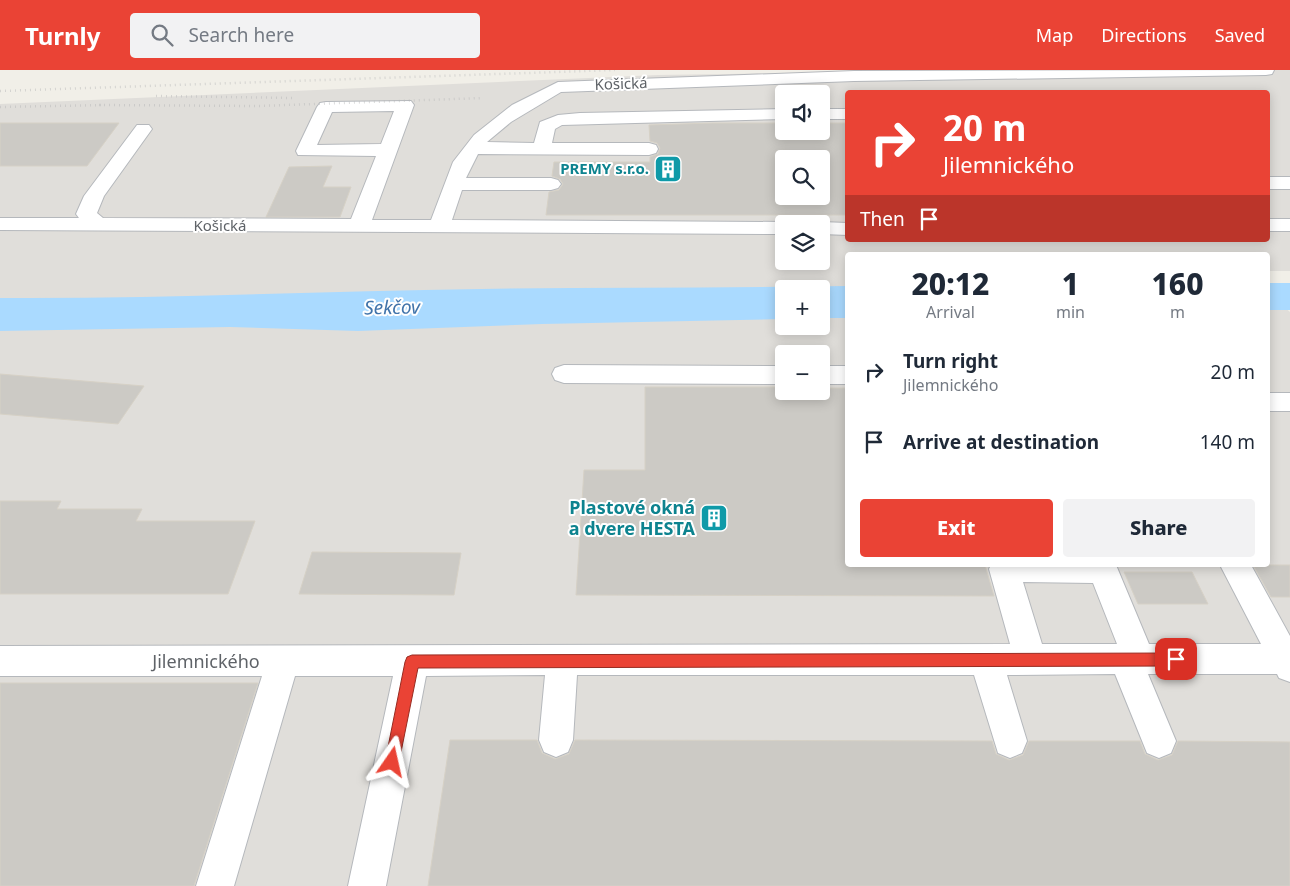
<!DOCTYPE html>
<meta charset="utf-8">
<style>
:root{--surface:#fff;--page:#f2f2f3;--text:#1f2937;--muted:#747a83;--accent:#ea4335}
body{margin:0;font-family:"Noto Sans",sans-serif;background:var(--page);color:var(--text);height:100vh;display:flex;flex-direction:column;font-size:19px;white-space:nowrap}
*{box-sizing:border-box;margin:0}
p{font-size:16px;color:var(--muted)}
.icon{flex:none;width:28px;height:28px;fill:none;stroke:currentColor;stroke-width:2;stroke-linecap:round;stroke-linejoin:round}
.map{position:relative;flex:1;overflow:hidden}
.panel{position:absolute;left:845px;top:182px;width:425px;height:315px;display:flex;flex-direction:column;background:var(--surface);border-radius:5px;box-shadow:0 2px 12px #0003}
.panel>*{flex:none}
.top-card{position:absolute;left:845px;top:20px;width:425px;height:152px;border-radius:5px;box-shadow:0 2px 12px #0003;background:#ea4335;color:#fff;overflow:hidden}
.tools{position:absolute;left:775px;top:15px;display:grid;gap:10px}
.tools a{display:grid;place-items:center;width:55px;height:55px;border-radius:5px;background:var(--surface);box-shadow:0 2px 12px #0003;font-size:25px}
.pin{position:absolute;display:grid;place-items:center;width:42px;height:42px;color:#fff;margin:-21px;border-radius:10px;box-shadow:0 2px 8px #0006}
.me{position:absolute;width:55px;margin:-28px;rotate:11deg;stroke-linejoin:round;filter:drop-shadow(0 0 4px #0008)}
.turn{display:flex;align-items:center;gap:18px;height:105px;padding:0 15px;font-size:22px}
.turn .icon{width:65px;height:65px;stroke-width:2.5}
.turn b{display:block;font-size:35px;line-height:42px}
.then{display:flex;align-items:center;height:48px;padding:0 15px;background:#0003;gap:10px;font-size:19px}
.eta{display:flex;justify-content:space-evenly;align-items:center;height:85px;text-align:center}
.eta b{font-size:30px;font-weight:800;line-height:35px}
.primary-button{display:flex;gap:10px;margin-top:auto;padding:10px 15px}
.primary-button a{flex:1;height:58px;border-radius:5px;background:var(--accent);color:#fff;font-size:20px;font-weight:800;line-height:58px;text-align:center}
.primary-button a+a{background:var(--page);color:var(--text)}
ul{padding:0;list-style:none}
li{display:flex;align-items:center;gap:15px;height:70px;padding:0 15px}
li div{flex:1}
li b{display:block;font-size:19px}
li em{font-style:normal}
header{display:flex;align-items:center;gap:30px;box-sizing:border-box;height:70px;padding:0 25px;background:var(--accent);color:#fff}
header strong{font-size:24px}
nav{display:flex;gap:28px;margin-inline-start:auto;font-size:18px}
.search{width:350px;height:45px;background:var(--page);display:flex;align-items:center;gap:12px;box-sizing:border-box;padding:0 18px;border-radius:5px;color:var(--muted);font-size:19px}
.map>svg:first-child{display:block}
.industrial{fill:#e0deda;fill-rule:evenodd}
.water{fill:#aadaff}
.building{fill:#cccac5;stroke:#d6d1c6;fill-rule:evenodd}
.lines{fill:none;stroke-linecap:round;stroke-linejoin:round}
.minor-casing{stroke:#b5b8bc;stroke-width:2}
.minor{fill:#fff;fill-rule:evenodd}
.rail{stroke:#b6b7b8;stroke-width:2.5;stroke-dasharray:0.5 4.5;stroke-linecap:butt}
.route{fill:#ea4335;stroke:#982c22}
.labels{text-anchor:middle;stroke-width:4;stroke-linejoin:round;paint-order:stroke}
.far-street-label{font-size:15px;fill:#5f6368;stroke:#fff}
.far-culture-label{font-size:15px;font-weight:bold;fill:#0d838f;stroke:#fff;text-anchor:end}
.culture-label{font-size:18px;font-weight:bold;fill:#0d838f;stroke:#fff;text-anchor:end}
.street-label{font-size:18px;fill:#5f6368;stroke:#fff}
.water-label{font-size:19px;font-style:italic;fill:#4174aa;stroke:#fff}
</style>
<header>
<strong>Turnly</strong>
<div class="search"><svg class="icon" aria-label="search" viewBox="0 0 24 24"><circle cx="10" cy="10" r="6"/><path d="M15 15l6 6"/></svg>Search here</div>
<nav><a>Map</a><a>Directions</a><a>Saved</a></nav>
</header>
<div class="map">
<svg width="1290" height="816" viewBox="0 0 1290 816">
<rect width="100%" height="100%" fill="#f1efe8"/>
<path class="industrial" d="M1030 0H1290V201H1268V185H848V495H1268V223L1290 242V816H0V34L658 5ZM848 22H1268V170H848ZM784 24H821V61H784ZM784 89H821V126H784ZM784 154H821V191H784ZM784 219H821V256H784ZM784 284H821V321H784Z"/>
<g class="water">
<rect x="1268" y="213" width="22" height="27"/>
<path d="M847 216V248H821V219H784V249L542 254 358 261 230 257 0 261V228C160 229 321 221 481 219 603 217 725 218 847 216Z"/>
</g>
<g class="building">
<polygon points="0,53 119,53 87,96 0,96"/>
<path d="M713 53H784V61H821V53H848V145H546L549 122 559 120 563 114 560 109 552 106 554 92H650V87L658 84 660 78 657 73 650 71 649 55ZM784 89H821V126H784Z"/>
<polygon points="332,96 323,117 351,117 340,147 266,147 289,97"/>
<polygon points="0,304 144,316 118,354 0,344"/>
<polygon points="645,317 784,317 784,321 821,321 821,318 848,318 848,495 985,495 994,526 576,525 584,400 645,400"/>
<polygon points="0,431 61,431 57,439 142,439 136,451 255,451 228,524 0,524"/>
<polygon points="312,482 461,483 454,525 299,524"/>
<polygon points="1253,495 1290,495 1290,527 1271,527"/>
<polygon points="1124,502 1192,502 1208,534 1138,534"/>
<polygon points="0,613 258,613 194,816 0,816"/>
<polygon points="450,670 537,670 542,683 555,689 569,684 575,670 992,671 996,684 1009,690 1023,685 1029,671 1140,671 1145,684 1158,690 1172,685 1178,671 1290,672 1290,816 428,816"/>
</g>
<g class="lines">
<g class="minor-casing">
<g id="minor">
<path d="M1274 0 1272 4 1266 5 854 11 561 22 511 52 487 72 534 73 540 52 558 45 580 43 784 39V49L562 55 555 59 552 73H649L656 75 658 79 656 83 649 85 478 84 466 108H551L558 110 561 114 558 118 551 120H462L452 150 784 152 791 154H784V164L0 160V148H79L76 144 84 126 137 55H149L152 59 104 126 97 143 103 148 351 149 376 86 298 85 296 81 317 37 320 33 326 32 411 31 414 35 372 150H431L453 92 474 65 512 35 558 12 854 1ZM394 41 381 74 317 75 332 42Z"/>
<rect x="821" y="39" width="27" height="10"/>
<rect x="1268" y="107" width="22" height="12"/>
<rect x="1268" y="149" width="22" height="12"/>
<polygon points="821,152 848,153 848,165 821,164 821,154 813,154"/>
<polygon points="564,295 784,296 784,314 564,313 555,310 552,304 555,298"/>
<rect x="821" y="296" width="27" height="18"/>
<rect x="1268" y="323" width="22" height="18"/>
<path d="M991 495H1116L1149 574H1261L1220 495H1251L1290 566V612L1279 608 1277 604H1148L1176 671 1171 683 1159 688 1147 683 1115 604 1007 605 1027 671 1022 683 1010 688 998 683 974 605H577L573 670 568 682 556 687 544 682 539 670 545 605 426 606 386 816H348L393 606H295L234 816H196L262 606H0V576L1010 574 989 499ZM1023 512 1093 513 1117 574H1042Z"/>
</g>
</g>
<use href="#minor" class="minor"/>
<g class="rail">
<polyline points="0,21 615,0"/>
<polyline points="156,26 294,28"/>
<polyline points="99,35 257,36 483,28"/>
<polyline points="0,37 105,35"/>
</g>
</g>
<polygon class="route" points="1176,583 1180,585 1182,589 1180,594 1176,596 418,598 399,692 397,697 392,700 387,697 385,692 405,592 407,587 412,585"/>
<defs>
<g id="building-square" transform="scale(1.4375)"><rect x="-9" y="-9" width="18" height="18" rx="4" fill="#0f9aa8" stroke="#fff"/><path d="M-4-6H4V6H1V3H-1V6H-4ZM-2.5-4.3h1.7v1.8h-1.7ZM.8-4.3h1.7v1.8H.8ZM-2.5-1h1.7V.8h-1.7ZM.8-1h1.7V.8H.8Z" fill="#fff"/></g>
</defs>
<g fill-rule="evenodd">
<use href="#building-square" x="668" y="99"/>
<use href="#building-square" x="714" y="448"/>
</g>
<g class="labels">
<g class="far-street-label">
<text transform="translate(621 14) rotate(-2)" y="5">Košická</text>
<text x="220" y="161">Košická</text>
</g>
<g class="far-culture-label">
<text x="649" y="104">PREMY s.r.o.</text>
</g>
<g class="culture-label">
<text x="695" y="444">Plastové okná<tspan x="695" dy="21">a dvere HESTA</tspan></text>
</g>
<g class="street-label">
<text x="206" y="598">Jilemnického</text>
</g>
<g class="water-label">
<text transform="translate(392 237) rotate(-1)" y="7">Sekčov</text>
</g>
</g>
</svg>
<div class="tools">
<a><svg class="icon" aria-label="sound" viewBox="0 0 24 24"><path d="M4 9h4l5-4v14l-5-4H4zM17 9q2 3 0 6"/></svg></a>
<a><svg class="icon" aria-label="search" viewBox="0 0 24 24"><circle cx="10" cy="10" r="6"/><path d="M15 15l6 6"/></svg></a>
<a><svg class="icon" aria-label="layers" viewBox="0 0 24 24"><path d="M12 4l9 5-9 5-9-5zM3 14l9 5 9-5"/></svg></a>
<a>+</a>
<a>−</a>
</div>
<div class="pin" style="left:1176px;top:589px;background:#d93025"><svg class="icon" aria-label="arrive" viewBox="0 0 24 24"><path d="M6 21V4h12l-3 4 3 4H6"/></svg></div>
<svg class="me" style="left:392px;top:692px" viewBox="-20 -20 40 40"><path d="M0-17L14 15 0 8-14 15z" fill="#ea4335" stroke="#fff" stroke-width="4"/></svg>
<div class="top-card">
<div class="turn"><svg class="icon" aria-label="right" viewBox="0 0 24 24"><path d="M7 20v-9h11M14 6l5 5-5 5"/></svg><div><b>20 m</b>Jilemnického</div></div>
<div class="then">Then<svg class="icon" aria-label="arrive" viewBox="0 0 24 24"><path d="M6 21V4h12l-3 4 3 4H6"/></svg></div>
</div>
<section class="panel">
<div class="eta">
<div><b>20:12</b><p>Arrival</p></div>
<div><b>1</b><p>min</p></div>
<div><b>160</b><p>m</p></div>
</div>
<ul>
<li><svg class="icon" aria-label="right" viewBox="0 0 24 24"><path d="M7 20v-9h11M14 6l5 5-5 5"/></svg><div><b>Turn right</b><p>Jilemnického</p></div><em>20 m</em></li>
<li><svg class="icon" aria-label="arrive" viewBox="0 0 24 24"><path d="M6 21V4h12l-3 4 3 4H6"/></svg><div><b>Arrive at destination</b></div><em>140 m</em></li>
</ul>
<div class="primary-button"><a>Exit</a><a>Share</a></div>
</section>
</div>
